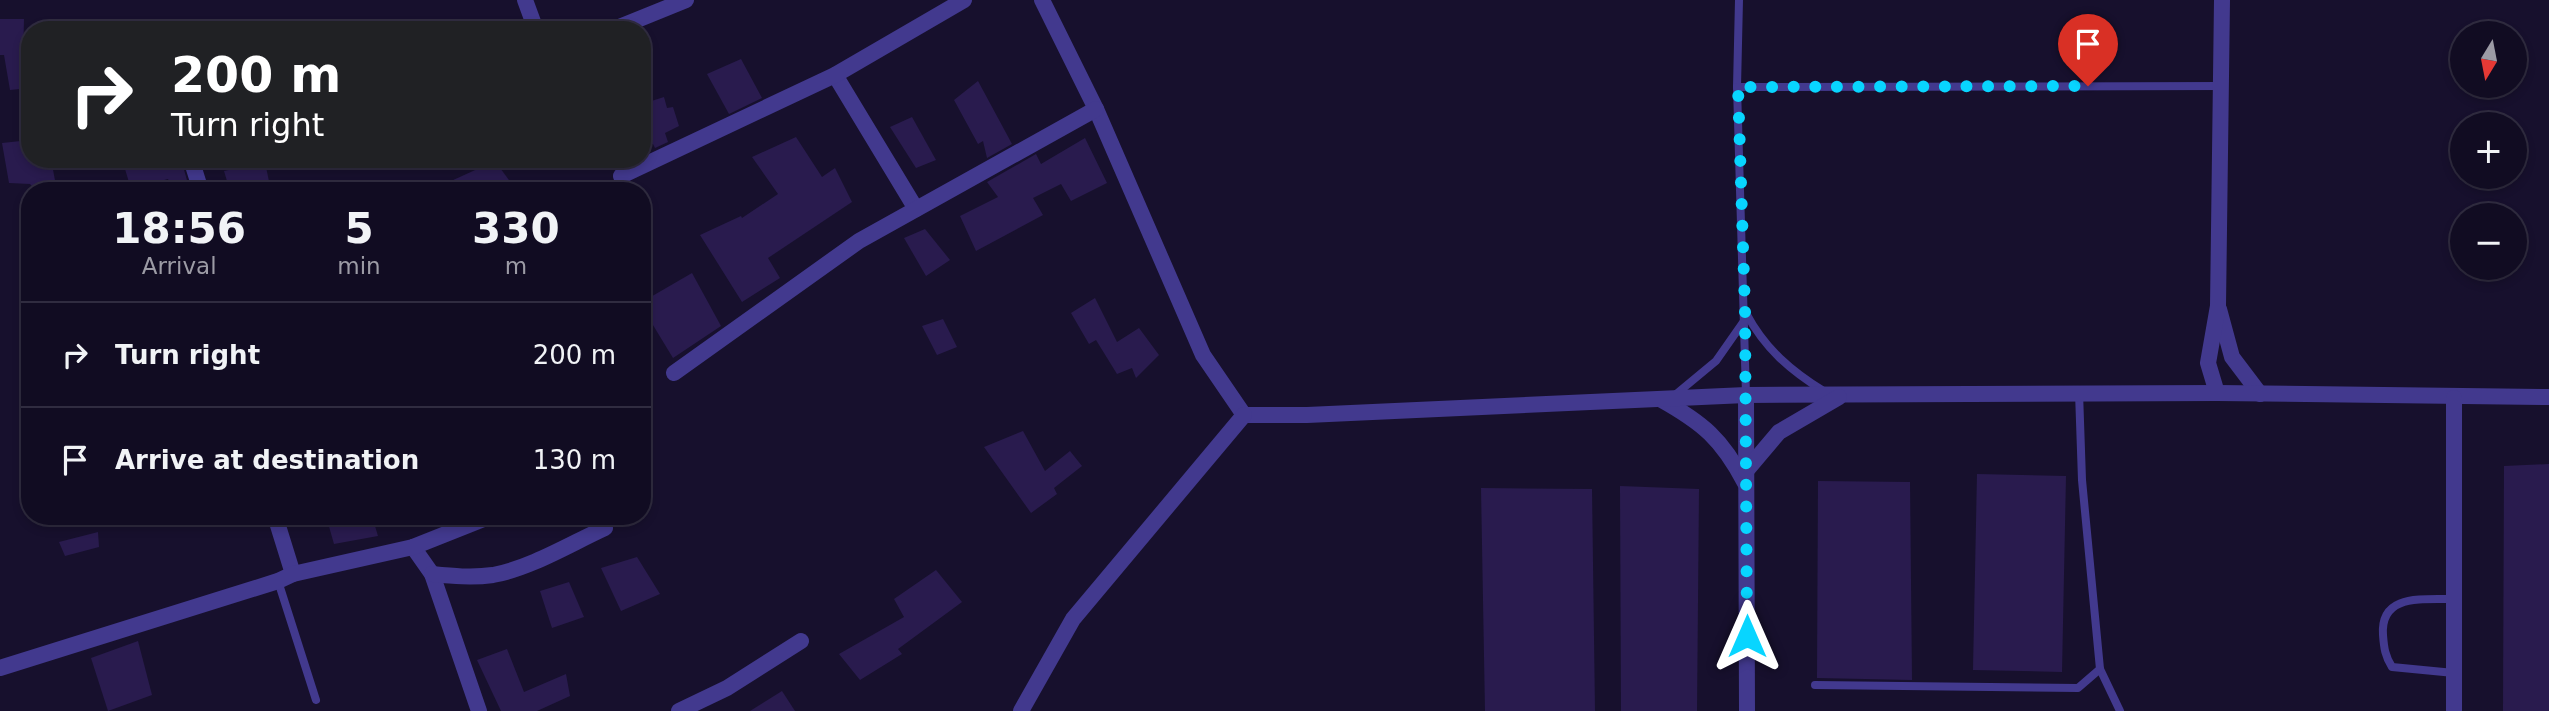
<!DOCTYPE html>
<meta charset="utf-8">
<style>
:root{--surface:#110c22;--page:#1a152a;--text:#f1f3f6;--muted:#9c9ba5;--line:#302c40}
body{margin:0;font-family:"DejaVu Sans",sans-serif;background:var(--page);color:var(--text);height:100vh;display:flex;flex-direction:column;font-size:26px;white-space:nowrap}
*{box-sizing:border-box;margin:0}
p{font-size:23px;color:var(--muted)}
.icon{flex:none;width:38px;height:38px;fill:none;stroke:currentColor;stroke-width:2;stroke-linecap:round;stroke-linejoin:round}
.map{position:relative;flex:1;overflow:hidden}
.side{position:absolute;left:21px;top:182px;width:630px;height:343px;display:flex;flex-direction:column;background:var(--surface);border-radius:28px;box-shadow:0 4px 10px #0003,0 0 0 2px var(--line)}
.side>*{flex:none}
.guide{position:absolute;left:21px;top:21px;width:630px;height:147px;border-radius:28px;box-shadow:0 4px 10px #0003,0 0 0 2px var(--line);background:#202124;color:#fff;overflow:hidden}
.needle{width:46px;rotate:190deg}
.controls{position:absolute;left:2450px;top:21px;display:grid;gap:14px}
.controls a{display:grid;place-items:center;width:77px;height:77px;border-radius:50%;background:var(--surface);box-shadow:0 4px 10px #0003,0 0 0 2px var(--line);font-size:35px}
.pin{position:absolute;display:grid;place-items:center;width:60px;height:60px;color:#fff;margin:-72px -30px;border-radius:50% 50% 50% 0;rotate:-45deg;box-shadow:0 0 7px #0007}
.pin .icon{rotate:45deg}
.me{position:absolute;width:77px;margin:-38px;rotate:0deg;stroke-linejoin:round;filter:drop-shadow(0 0 5px #0008)}
.turn{display:flex;align-items:center;gap:24px;height:147px;padding:0 35px;font-size:32px}
.turn .icon{width:91px;height:91px;stroke-width:2.5}
.turn b{display:block;font-size:49px;line-height:60px}
.eta{display:flex;justify-content:space-evenly;align-items:center;height:119px;text-align:center}
.eta b{font-size:42px;font-weight:800;line-height:49px}
ul{padding:0;list-style:none}
li{display:flex;align-items:center;gap:21px;height:105px;padding:0 35px;border-top:2px solid var(--line)}
li div{flex:1}
li b{display:block;font-size:26px}
li em{font-style:normal}
.map>svg:first-child{display:block}
.building{fill:#291b4e}
.lines{fill:none;stroke-linecap:round;stroke-linejoin:round}
.service{stroke:#42398e;stroke-width:8}
.minor{stroke:#42398e;stroke-width:16}
.route{stroke:#08d5ff;stroke-width:12;stroke-dasharray:0 21.6}
</style>
<div class="map">
<svg width="2549" height="711" viewBox="0 0 2549 711">
<rect width="100%" height="100%" fill="#17102d"/>
<g class="building">
<polygon points="0,19 24,19 23,61 30,60 30,88 10,90 4,55 0,55"/>
<polygon points="741,59 762,98 729,114 707,74"/>
<polygon points="978,81 1012,144 987,158 983,141 978,144 954,100"/>
<polygon points="664,97 667,108 673,107 679,126 665,133 668,142 655,148 653,144 642,148 642,104"/>
<polygon points="912,117 936,160 916,168 890,127"/>
<polygon points="796,137 822,177 835,168 852,202 768,258 780,278 742,302 700,235 741,216 742,218 778,194 752,157"/>
<polygon points="1085,138 1107,183 1071,201 1061,184 1033,198 1043,215 976,251 960,216 998,197 987,182 1036,154 1041,164"/>
<polygon points="30,140 30,159 51,159 57,191 37,191 30,184 9,183 2,143"/>
<polygon points="122,159 181,159 190,191 173,191 168,179 131,189"/>
<polygon points="495,161 514,187 504,191 429,191"/>
<polygon points="265,162 271,191 230,191 224,171"/>
<polygon points="925,229 950,260 926,276 904,238"/>
<polygon points="692,273 721,326 673,358 642,307 642,302"/>
<polygon points="1095,298 1117,342 1139,328 1159,355 1136,378 1132,368 1117,374 1096,340 1089,344 1071,313"/>
<polygon points="943,319 957,347 937,355 922,326"/>
<polygon points="1023,431 1045,471 1070,451 1082,466 1054,488 1057,494 1031,513 984,447"/>
<polygon points="2549,464 2549,711 2503,711 2504,466"/>
<polygon points="1977,474 2066,476 2062,672 1973,670"/>
<polygon points="1818,481 1910,482 1912,680 1817,678"/>
<polygon points="1620,486 1699,489 1697,711 1621,711"/>
<polygon points="1481,488 1592,489 1595,711 1485,711"/>
<polygon points="326,516 372,516 378,536 334,544"/>
<polygon points="98,532 99,547 65,556 59,542"/>
<polygon points="637,557 660,594 621,611 601,568"/>
<polygon points="936,570 962,602 898,649 902,654 860,680 839,654 904,617 894,599"/>
<polygon points="569,582 584,617 552,628 540,591"/>
<polygon points="138,641 152,695 108,711 91,658"/>
<polygon points="507,649 524,692 566,674 570,696 537,711 501,711 477,660"/>
<polygon points="782,691 795,711 750,711"/>
</g>
<g class="lines">
<g class="service">
<polyline points="1739,0 1737,87 1746,395"/>
<polyline points="1737,87 2223,86"/>
<path d="M1746 313C1765 349 1791 371 1825 392"/>
<polyline points="1675,395 1716,361 1744,321"/>
<polyline points="278,581 316,700"/>
<polyline points="2100,669 2120,711"/>
<path d="M2454 673 2392 667C2385 656 2384 648 2383 635 2380 593 2423 600 2454 599"/>
<polyline points="1815,685 2078,688 2100,669 2082,480 2079,392"/>
</g>
<g class="minor">
<polyline points="525,0 536,30"/>
<polyline points="1042,0 1096,109 1203,355 1244,415"/>
<polyline points="612,30 686,0"/>
<polyline points="835,75 916,209"/>
<polyline points="191,159 201,191"/>
<polyline points="621,176 835,75 964,0"/>
<polyline points="2219,309 2232,357 2260,394"/>
<polyline points="674,373 859,241 1096,109"/>
<polyline points="2217,393 2208,363 2218,306 2222,0"/>
<polyline points="1746,395 1747,711"/>
<path d="M1660 399C1703 423 1722 439 1745 483"/>
<polyline points="1244,415 1307,415 1746,395 2217,393 2549,397"/>
<polyline points="1746,471 1779,432 1839,397"/>
<polyline points="275,516 293,574"/>
<polyline points="413,547 432,574 479,711"/>
<path d="M432 574C452 576 472 578 493 575 531 568 570 544 605 528"/>
<polyline points="0,668 278,581 293,574 413,547 491,516"/>
<polyline points="679,711 727,688 801,641"/>
<polyline points="1021,711 1073,619 1244,415"/>
<polyline points="2454,711 2454,398"/>
</g>
</g>
<g class="lines">
<polyline class="route" points="1747,636 1745,310 1738,87 2088,86"/>
</g>
</svg>
<div class="controls">
<a><svg class="needle" viewBox="-14 -14 28 28"><path d="M0-13l5 13h-10z" fill="#e53935"/><path d="M0 13l5-13h-10z" fill="#9c9ba5"/></svg></a>
<a>+</a>
<a>−</a>
</div>
<div class="pin" style="left:2088px;top:86px;background:#d93025"><svg class="icon" aria-label="arrive" viewBox="0 0 24 24"><path d="M6 21V4h12l-3 4 3 4H6"/></svg></div>
<svg class="me" style="left:1747px;top:636px" viewBox="-20 -20 40 40"><path d="M0-17L14 15 0 8-14 15z" fill="#08d5ff" stroke="#fff" stroke-width="4"/></svg>
<div class="guide">
<div class="turn"><svg class="icon" aria-label="right" viewBox="0 0 24 24"><path d="M7 20v-9h11M14 6l5 5-5 5"/></svg><div><b>200 m</b>Turn right</div></div>
</div>
<section class="side">
<div class="eta">
<div><b>18:56</b><p>Arrival</p></div>
<div><b>5</b><p>min</p></div>
<div><b>330</b><p>m</p></div>
</div>
<ul>
<li><svg class="icon" aria-label="right" viewBox="0 0 24 24"><path d="M7 20v-9h11M14 6l5 5-5 5"/></svg><div><b>Turn right</b></div><em>200 m</em></li>
<li><svg class="icon" aria-label="arrive" viewBox="0 0 24 24"><path d="M6 21V4h12l-3 4 3 4H6"/></svg><div><b>Arrive at destination</b></div><em>130 m</em></li>
</ul>
</section>
</div>
